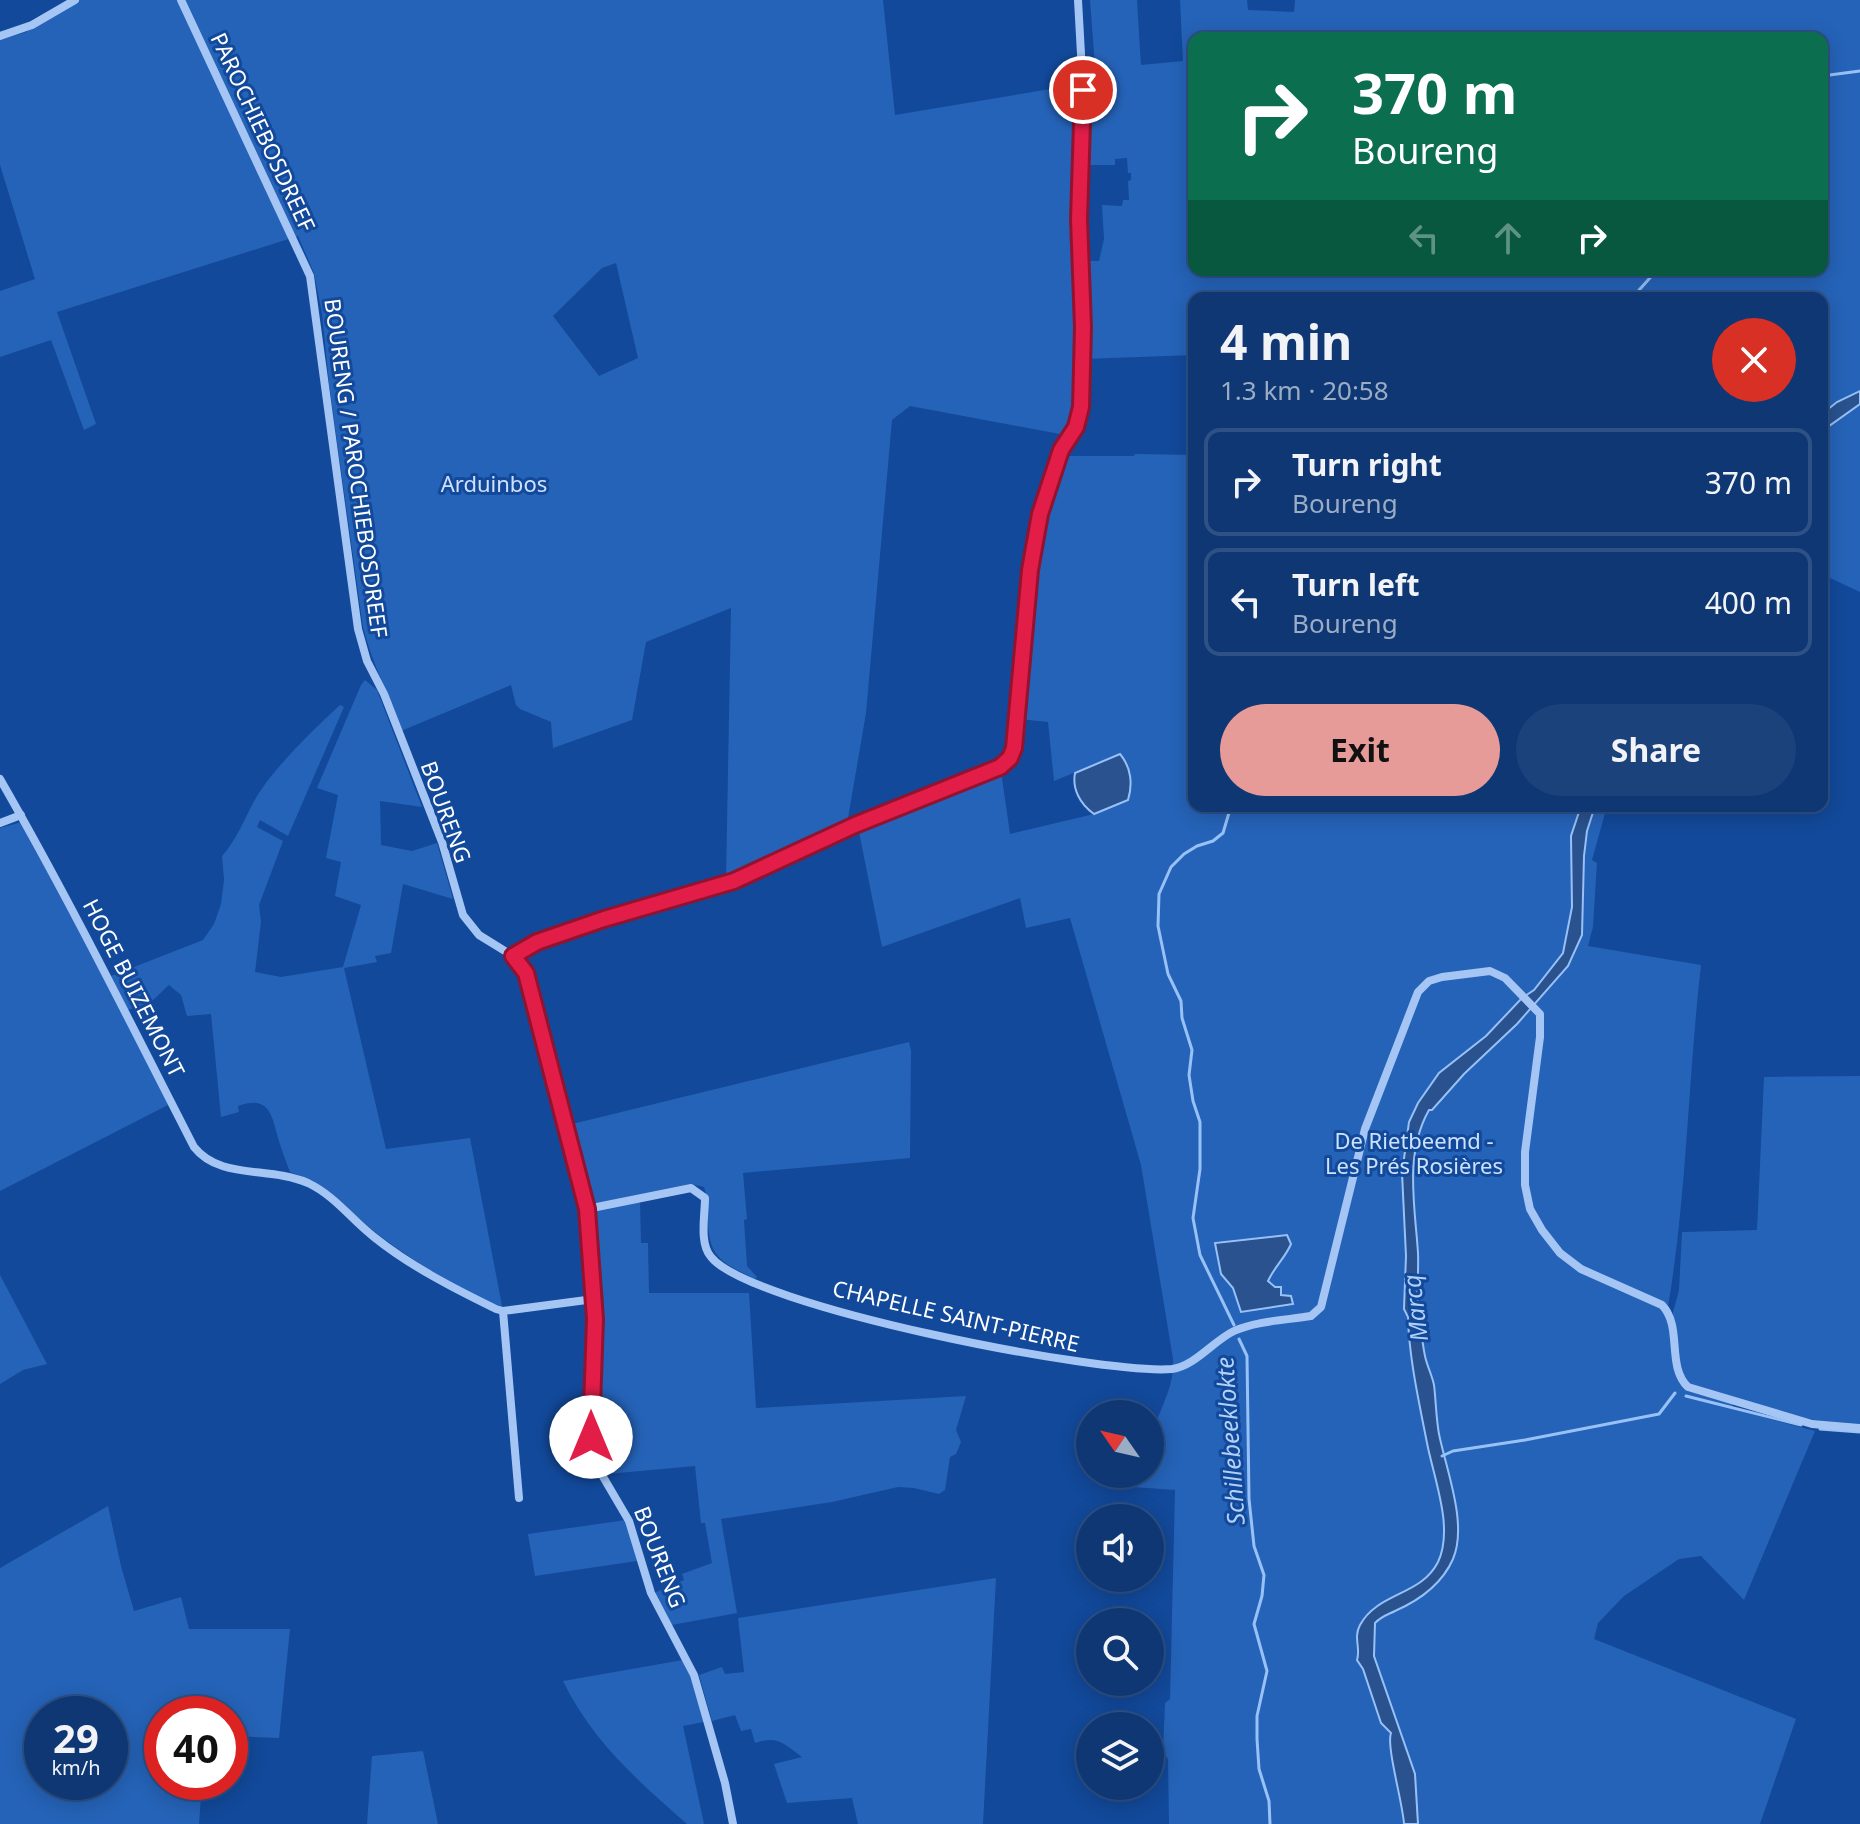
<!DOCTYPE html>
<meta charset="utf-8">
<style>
:root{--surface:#0e3774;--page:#1c427c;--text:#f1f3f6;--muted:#9bacc5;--line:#2e5186;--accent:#e69b98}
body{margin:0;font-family:"Noto Sans",sans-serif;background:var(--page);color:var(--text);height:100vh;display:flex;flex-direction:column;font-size:30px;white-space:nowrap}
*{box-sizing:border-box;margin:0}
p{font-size:26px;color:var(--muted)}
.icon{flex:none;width:44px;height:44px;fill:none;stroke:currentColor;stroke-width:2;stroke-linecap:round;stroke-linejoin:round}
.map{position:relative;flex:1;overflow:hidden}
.panel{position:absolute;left:1188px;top:292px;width:640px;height:520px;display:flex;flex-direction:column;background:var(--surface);border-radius:16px;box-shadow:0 4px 20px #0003,0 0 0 2px var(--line)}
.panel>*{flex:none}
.banner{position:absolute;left:1188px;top:32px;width:640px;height:244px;border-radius:16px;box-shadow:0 4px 20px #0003,0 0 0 2px var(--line);background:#0b6e4f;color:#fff;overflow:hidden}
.needle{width:52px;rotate:304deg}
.buttons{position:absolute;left:1076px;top:1400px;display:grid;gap:16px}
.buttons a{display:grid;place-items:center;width:88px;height:88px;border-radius:50%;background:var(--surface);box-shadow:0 4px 20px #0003,0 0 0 2px var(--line);font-size:40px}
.speed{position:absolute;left:24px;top:1696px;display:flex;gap:16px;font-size:40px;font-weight:700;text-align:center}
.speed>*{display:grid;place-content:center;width:104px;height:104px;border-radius:50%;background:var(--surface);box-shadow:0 4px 20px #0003,0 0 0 2px var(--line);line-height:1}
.speed small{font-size:20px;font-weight:400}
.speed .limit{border:12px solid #d22;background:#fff;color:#111}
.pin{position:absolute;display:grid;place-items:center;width:68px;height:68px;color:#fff;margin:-34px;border:4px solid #fff;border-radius:50%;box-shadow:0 2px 8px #0007}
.me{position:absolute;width:88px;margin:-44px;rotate:0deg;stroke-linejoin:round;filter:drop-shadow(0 0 6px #0008)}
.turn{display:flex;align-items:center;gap:28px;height:168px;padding:0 32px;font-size:36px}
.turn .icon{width:104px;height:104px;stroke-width:2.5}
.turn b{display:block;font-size:56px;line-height:68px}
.lanes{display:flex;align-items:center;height:76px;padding:0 32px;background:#0003;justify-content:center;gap:40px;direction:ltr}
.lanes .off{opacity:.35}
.round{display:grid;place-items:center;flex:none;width:84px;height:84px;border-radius:42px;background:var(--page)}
.headline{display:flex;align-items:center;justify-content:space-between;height:136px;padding:0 32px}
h1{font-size:48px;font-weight:700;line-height:60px}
.action{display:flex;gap:16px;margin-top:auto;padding:16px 32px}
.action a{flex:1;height:92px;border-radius:48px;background:var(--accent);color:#111;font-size:32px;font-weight:700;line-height:92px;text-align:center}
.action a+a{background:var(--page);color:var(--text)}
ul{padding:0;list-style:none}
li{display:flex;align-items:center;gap:24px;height:108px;margin:0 16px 12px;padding:0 16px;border:4px solid var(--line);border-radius:16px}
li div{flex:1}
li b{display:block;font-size:30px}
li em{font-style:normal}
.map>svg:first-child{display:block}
.green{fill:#2563b8;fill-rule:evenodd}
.water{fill:#29528e;stroke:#97c1f7;stroke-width:2}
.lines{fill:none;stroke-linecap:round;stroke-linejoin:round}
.stream{stroke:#97c1f7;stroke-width:3}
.minor{stroke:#a5c6f4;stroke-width:8}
.route-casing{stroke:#92132f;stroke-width:20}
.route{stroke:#e11d48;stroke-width:14}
.labels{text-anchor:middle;stroke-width:6;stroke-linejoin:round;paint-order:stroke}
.street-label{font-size:22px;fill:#fff;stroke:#12499a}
.park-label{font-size:22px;fill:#cde2fd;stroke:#12499a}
.water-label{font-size:24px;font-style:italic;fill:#b2d1fa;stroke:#12499a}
</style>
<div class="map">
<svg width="1860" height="1824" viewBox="0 0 1860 1824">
<rect width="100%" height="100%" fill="#12499a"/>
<g class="green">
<path d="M80 0H883L895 115 1080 84 1076 202 1077 398 1072 425 1065 435 910 406 892 420 866 713 847 824 726 879 731 608 646 642 632 720 553 748 551 722 520 709 516 705 511 685 401 731C389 695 372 663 363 627L329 384 322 313 314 273 298 236 57 312 96 424 84 430 51 340 0 357V291L35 279 0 165V40L26 32ZM616 263 638 358 599 376 553 316 602 268Z"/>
<path d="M1090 0H1137L1141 65 1183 61 1180 0H1247L1248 10 1294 12 1295 0H1860V592L1830 578H1822V298H1194V355L1084 359 1082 261H1099L1104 239 1102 205 1122 206 1123 200H1129L1128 181 1131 180V173H1128L1127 158 1115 159V165H1084L1085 80 1096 79ZM1194 38H1822V270H1194Z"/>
<path d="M1135 454 1194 455V806H1607L1592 860 1597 863 1593 927 1588 946 1701 965C1688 1078 1687 1194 1668 1307 1666 1321 1677 1378 1685 1390L1733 1404 1732 1409 1815 1431 1744 1600 1701 1556 1679 1559 1624 1596 1598 1623 1594 1639 1796 1719 1760 1824H1169L1168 1759 1163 1752 1165 1703 1170 1699 1175 1490 1133 1487 1138 1474H1150C1150 1464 1148 1451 1150 1441 1157 1412 1175 1389 1173 1359L1141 1165 1070 918 1026 928 1020 898 882 947 858 827 998 770 1001 771 1010 834 1094 814 1128 800C1133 784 1131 767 1120 754L1054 781 1048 722 1019 719 1042 519 1062 456H1134Z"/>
<path d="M365 680 377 690 422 807 380 801 381 845 412 851 437 843 453 899 403 884 391 953 375 956 377 962 344 968 386 1149 470 1138 502 1306C473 1301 394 1248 370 1228 344 1206 324 1183 290 1172 286 1162 282 1151 279 1141 272 1118 271 1094 238 1106L239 1112 221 1117 211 1014 187 1016 181 995 169 985 151 1002 128 1010 111 976 203 940 214 924 221 904 224 880 222 856C240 837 247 809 263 787 285 757 313 730 340 705L344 707 288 836 260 820 257 827 283 841 259 905 261 922 255 972 281 977 343 967 361 905 335 896 341 862 326 858 338 795 317 788 361 685Z"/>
<polygon points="22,822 138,1041 168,1105 0,1191 0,828"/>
<path d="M909 1042 911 1051 910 1158 743 1173 747 1219 744 1220 747 1266 757 1277 755 1279C723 1263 708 1258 708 1219 708 1207 708 1198 704 1187L690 1184 627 1197 640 1200 641 1243H648L649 1293H749L756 1408 966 1396 956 1430 961 1442 956 1454 950 1457 945 1490 939 1494 914 1488 898 1487 832 1502 721 1519 737 1613 672 1625 654 1593 684 1580 682 1574 712 1563 705 1523H701L695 1466 607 1474C582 1436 601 1341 599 1293 597 1261 596 1227 590 1195 586 1171 578 1147 572 1124Z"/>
<polygon points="1860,1076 1860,1424 1803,1419 1691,1387 1682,1376 1672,1316 1679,1290 1682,1232 1757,1230 1764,1077"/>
<polygon points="0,1275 47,1364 23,1370 0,1384"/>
<path d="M108 1506 121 1566 134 1611 181 1597 189 1629H290L279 1738 230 1736V1714H162V1782H202L199 1824H0V1568ZM110 1714V1782H42V1714Z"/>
<polygon points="626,1520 637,1561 535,1576 528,1534"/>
<path d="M996 1578 983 1824H858L852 1798 787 1803 774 1764 802 1757C784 1744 778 1735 755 1743L751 1729 741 1731 735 1715 712 1721 699 1675 722 1667 725 1674 744 1672 738 1618Z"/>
<path d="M683 1660 692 1678 704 1722 683 1726 704 1824H687C638 1781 592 1741 563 1681Z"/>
<polygon points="423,1751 438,1824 367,1824 372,1756"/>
</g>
<g class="water">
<polygon points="1860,391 1860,404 1822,431 1822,414 1837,402"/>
<path d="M1120 754C1131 767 1133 784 1128 800L1094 814C1080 804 1072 789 1075 773Z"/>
<path d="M1581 806H1595L1587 831 1584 856 1582 935 1568 966 1517 1024 1464 1074 1432 1110H1429C1404 1154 1415 1206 1418 1253 1419 1277 1415 1303 1420 1326 1422 1336 1423 1347 1425 1356 1427 1366 1432 1375 1434 1385 1436 1401 1436 1418 1439 1434 1446 1469 1468 1524 1453 1559 1442 1584 1420 1600 1395 1611 1387 1615 1382 1616 1375 1623L1374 1656 1415 1774 1418 1824H1404C1403 1804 1386 1746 1391 1733L1381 1723 1363 1669 1357 1660C1361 1648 1353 1638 1360 1625 1378 1592 1421 1596 1438 1562 1454 1528 1434 1479 1427 1443 1419 1402 1409 1358 1408 1317L1404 1309 1406 1256 1402 1173 1409 1122 1418 1103 1439 1073 1486 1036 1522 998 1534 990 1563 953 1572 907 1571 836Z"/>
<path d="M1287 1235 1291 1244C1285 1258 1275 1266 1268 1281L1275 1287H1281V1295L1291 1296 1293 1304 1241 1312 1233 1288 1221 1274 1215 1243Z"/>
</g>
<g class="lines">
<g class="stream">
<polyline points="1822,76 1860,71"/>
<polyline points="1632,298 1657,270"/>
<polyline points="1231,806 1223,833 1213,841 1197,846 1184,854 1171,867 1159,894 1158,926 1168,974 1181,1001 1182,1018 1192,1050 1189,1075 1193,1101 1200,1122 1200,1169 1193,1218 1200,1255 1234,1325"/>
<polyline points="1239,1339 1247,1356 1249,1499 1254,1546 1264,1575 1262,1596 1254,1624 1267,1671 1257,1716 1257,1739 1259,1769 1269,1801 1270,1824"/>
<polyline points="1686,1396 1801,1425"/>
<polyline points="1820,1429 1860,1432"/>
<polyline points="1442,1456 1453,1451 1525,1440 1659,1414 1675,1393"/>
</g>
<g class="minor">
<polyline points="181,0 310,276 358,629 367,661 384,694 442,842 463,915 479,935 513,956 526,973 587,1209 595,1319 590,1422 592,1449 602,1475 629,1521 651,1593 694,1675 725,1783 733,1824"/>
<polyline points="0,36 32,25 75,0"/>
<path d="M0 779C69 899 131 1024 194 1147 220 1180 269 1166 308 1183 335 1196 351 1219 374 1237 410 1266 455 1289 496 1309L503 1311 594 1299"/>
<polyline points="0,823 21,815"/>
<polyline points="513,956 537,942 604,919 734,881 855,825 1000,767 1010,758 1014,748 1030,570 1040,514 1061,450 1076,427 1081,407 1083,327 1079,219 1083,90 1078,0"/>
<path d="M587 1209 691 1188 705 1198C705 1216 699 1243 711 1257 751 1307 1102 1375 1172 1369 1195 1366 1213 1341 1234 1331 1256 1321 1287 1320 1311 1316L1321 1307 1365 1129 1418 992 1429 981 1442 977 1490 971 1505 978 1540 1014V1037L1525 1152V1185L1530 1209 1542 1230 1560 1253 1581 1269 1662 1305C1683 1327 1666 1366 1688 1387L1812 1424 1860 1428"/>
<polyline points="503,1311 519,1498"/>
</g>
</g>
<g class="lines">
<g class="route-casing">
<polyline id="route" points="591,1437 595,1319 587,1209 526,973 513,956 537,942 604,919 734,881 855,825 1000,767 1010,758 1014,748 1030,570 1040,514 1061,450 1076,427 1081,407 1083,327 1079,219 1083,90"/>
</g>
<use href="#route" class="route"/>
</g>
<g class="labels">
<g class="street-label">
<text transform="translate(263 132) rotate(65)" y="8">PAROCHIEBOSDREEF</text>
<text transform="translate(356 468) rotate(82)" y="8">BOURENG / PAROCHIEBOSDREEF</text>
<text transform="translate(446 812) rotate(70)" y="8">BOURENG</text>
<text transform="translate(134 988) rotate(63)" y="8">HOGE BUIZEMONT</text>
<text transform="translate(956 1316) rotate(13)" y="8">CHAPELLE SAINT-PIERRE</text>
<text transform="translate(660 1557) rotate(69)" y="8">BOURENG</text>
</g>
<g class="park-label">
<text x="494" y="492">Arduinbos</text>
<text x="1414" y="1149">De Rietbeemd -<tspan x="1414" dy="25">Les Prés Rosières</tspan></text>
</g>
<g class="water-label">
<text transform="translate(1416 1308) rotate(-97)" y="8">Marcq</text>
<text transform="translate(1231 1441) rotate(-94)" y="8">Schillebeeklokte</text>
</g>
</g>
</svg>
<div class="buttons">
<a><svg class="needle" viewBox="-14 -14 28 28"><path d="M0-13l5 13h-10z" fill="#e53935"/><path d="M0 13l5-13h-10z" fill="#9bacc5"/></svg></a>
<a><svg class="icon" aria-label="sound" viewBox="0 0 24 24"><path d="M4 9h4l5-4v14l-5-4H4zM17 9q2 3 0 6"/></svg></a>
<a><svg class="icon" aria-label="search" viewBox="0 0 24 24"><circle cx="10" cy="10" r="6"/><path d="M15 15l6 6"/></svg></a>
<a><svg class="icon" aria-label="layers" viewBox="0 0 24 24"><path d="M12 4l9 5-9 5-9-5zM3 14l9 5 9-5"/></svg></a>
</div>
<div class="speed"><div>29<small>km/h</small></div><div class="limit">40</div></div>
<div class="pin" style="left:1083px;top:90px;background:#d93025"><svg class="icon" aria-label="arrive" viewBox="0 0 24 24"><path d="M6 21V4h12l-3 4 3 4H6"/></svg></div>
<svg class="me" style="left:591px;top:1437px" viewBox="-20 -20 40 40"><circle r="19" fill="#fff"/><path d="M0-13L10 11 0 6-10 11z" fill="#e11d48"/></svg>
<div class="banner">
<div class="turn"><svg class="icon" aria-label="right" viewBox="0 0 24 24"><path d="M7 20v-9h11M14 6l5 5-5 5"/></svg><div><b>370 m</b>Boureng</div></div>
<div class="lanes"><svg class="icon off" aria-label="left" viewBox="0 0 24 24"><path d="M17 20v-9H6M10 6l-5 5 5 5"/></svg><svg class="icon off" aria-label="ahead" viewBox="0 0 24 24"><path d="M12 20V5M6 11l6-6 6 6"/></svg><svg class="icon" aria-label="right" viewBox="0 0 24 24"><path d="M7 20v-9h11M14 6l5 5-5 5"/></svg></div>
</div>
<section class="panel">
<div class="headline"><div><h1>4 min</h1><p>1.3 km · 20:58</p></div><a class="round" style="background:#d93025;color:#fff"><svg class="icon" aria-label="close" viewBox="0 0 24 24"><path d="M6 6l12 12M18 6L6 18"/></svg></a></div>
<ul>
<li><svg class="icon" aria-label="right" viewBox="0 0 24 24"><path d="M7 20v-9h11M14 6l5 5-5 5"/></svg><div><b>Turn right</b><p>Boureng</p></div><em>370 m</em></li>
<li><svg class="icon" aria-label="left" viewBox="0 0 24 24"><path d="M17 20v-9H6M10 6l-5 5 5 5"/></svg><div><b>Turn left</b><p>Boureng</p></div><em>400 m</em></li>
</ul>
<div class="action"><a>Exit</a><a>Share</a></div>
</section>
</div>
